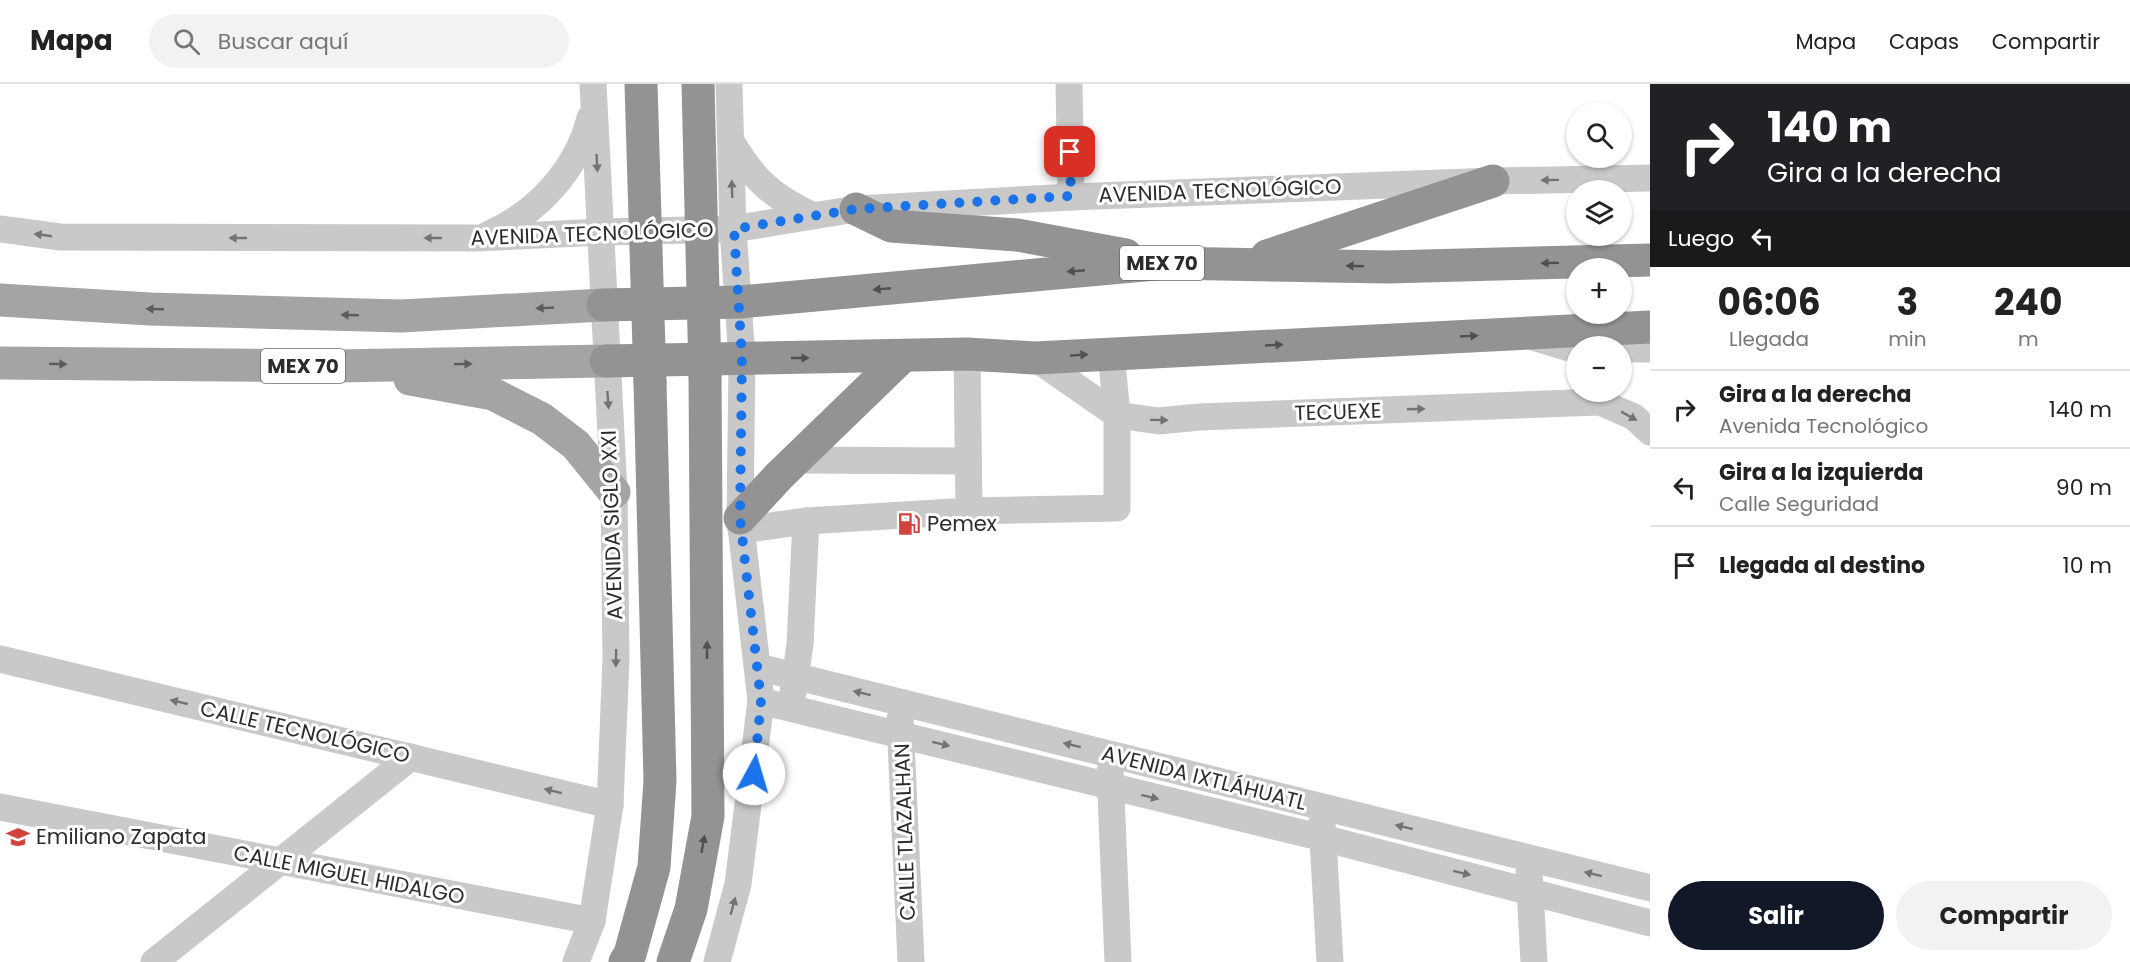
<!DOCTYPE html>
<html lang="es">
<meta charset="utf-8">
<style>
:root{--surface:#fff;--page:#f2f2f2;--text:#222;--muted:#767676;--line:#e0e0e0;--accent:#111827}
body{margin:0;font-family:Poppins,sans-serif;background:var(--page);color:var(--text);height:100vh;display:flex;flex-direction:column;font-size:22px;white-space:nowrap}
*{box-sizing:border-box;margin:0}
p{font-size:20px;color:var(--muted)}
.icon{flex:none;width:33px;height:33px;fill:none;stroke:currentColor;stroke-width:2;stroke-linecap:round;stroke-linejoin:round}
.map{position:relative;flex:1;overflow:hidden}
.details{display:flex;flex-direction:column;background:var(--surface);width:480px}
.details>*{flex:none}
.top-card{background:#202124;color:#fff;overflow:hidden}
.tools{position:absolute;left:1566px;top:18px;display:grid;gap:12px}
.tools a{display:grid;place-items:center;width:66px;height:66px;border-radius:50%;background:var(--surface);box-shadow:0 2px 4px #0004;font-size:30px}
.pin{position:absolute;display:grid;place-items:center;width:51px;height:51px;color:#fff;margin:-26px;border-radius:12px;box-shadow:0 3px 9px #0006}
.me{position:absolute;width:66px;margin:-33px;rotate:6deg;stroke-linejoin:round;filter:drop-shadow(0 0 4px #0008)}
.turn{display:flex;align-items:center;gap:21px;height:126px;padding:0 18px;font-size:27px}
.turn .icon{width:78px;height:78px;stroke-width:2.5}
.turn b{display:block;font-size:42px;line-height:51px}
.then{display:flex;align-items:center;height:57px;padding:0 18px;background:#0003;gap:12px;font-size:22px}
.eta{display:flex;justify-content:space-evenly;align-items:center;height:102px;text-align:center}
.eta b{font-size:36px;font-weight:700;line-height:42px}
.action{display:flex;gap:12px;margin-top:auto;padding:12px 18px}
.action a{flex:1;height:69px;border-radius:36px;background:var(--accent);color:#fff;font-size:24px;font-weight:700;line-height:69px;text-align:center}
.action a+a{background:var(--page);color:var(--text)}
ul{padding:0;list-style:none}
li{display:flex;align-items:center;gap:18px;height:78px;padding:0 18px;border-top:2px solid var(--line)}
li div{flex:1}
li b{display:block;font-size:22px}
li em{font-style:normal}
header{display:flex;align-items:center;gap:36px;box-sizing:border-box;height:84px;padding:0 30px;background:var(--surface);border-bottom:2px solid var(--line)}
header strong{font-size:28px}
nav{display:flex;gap:33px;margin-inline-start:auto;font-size:21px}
.search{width:420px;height:54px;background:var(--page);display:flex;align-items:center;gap:15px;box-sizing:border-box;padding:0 21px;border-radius:33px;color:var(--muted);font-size:22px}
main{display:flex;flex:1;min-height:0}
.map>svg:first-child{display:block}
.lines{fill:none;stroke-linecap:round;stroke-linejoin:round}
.minor{stroke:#c9c9c9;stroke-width:27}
.major{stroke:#a4a4a4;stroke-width:33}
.highway{stroke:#939393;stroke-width:33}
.highway-bridge{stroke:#939393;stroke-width:33}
.oneway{fill:#737373}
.oneway2{fill:#505050}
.oneway3{fill:#5c5c5c}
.route{stroke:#1a73e8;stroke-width:10;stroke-dasharray:0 18}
.labels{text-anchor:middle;stroke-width:6;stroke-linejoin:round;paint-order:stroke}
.shield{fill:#fff;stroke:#6b6b6b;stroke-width:1.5}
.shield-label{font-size:20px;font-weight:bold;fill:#2c2c2c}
.street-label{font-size:21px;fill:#2c2c2c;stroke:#fff}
.poi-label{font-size:21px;fill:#2c2c2c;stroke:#fff;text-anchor:start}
</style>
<header>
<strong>Mapa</strong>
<div class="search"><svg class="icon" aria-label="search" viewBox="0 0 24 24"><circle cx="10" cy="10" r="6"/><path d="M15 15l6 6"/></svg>Buscar aquí</div>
<nav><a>Mapa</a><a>Capas</a><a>Compartir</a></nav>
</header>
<main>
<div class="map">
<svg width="1650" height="878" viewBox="0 0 1650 878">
<rect width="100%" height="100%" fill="#fff"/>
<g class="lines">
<g class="minor">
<polyline points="1069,0 1071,113"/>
<path d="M732 59C754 96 772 112 811 131"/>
<polyline points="0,145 60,153 478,154 601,148 733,145 856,125 1071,113 1493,97 1650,94"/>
<path d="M489 150C537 129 577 86 590 34"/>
<polyline points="1530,252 1576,266"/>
<polyline points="1622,265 1650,265"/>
<polyline points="1035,274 1117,331 1159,337 1199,333 1600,318 1634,333 1650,348"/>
<polyline points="794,376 968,377"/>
<polyline points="969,427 1117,424 1117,331 1111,268"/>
<polyline points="806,437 969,427 967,270"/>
<polyline points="741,446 806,437 800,560 793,609"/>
<polyline points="0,575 610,721"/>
<polyline points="758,583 1650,804"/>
<polyline points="761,617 1323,754 1650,839"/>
<polyline points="900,635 911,878"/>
<polyline points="1110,687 1118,878"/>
<polyline points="0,723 592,837"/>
<polyline points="1322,738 1330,878"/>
<polyline points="1529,789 1534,878"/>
<polyline points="154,878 411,673"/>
<polyline points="576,878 592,837 610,721 616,575 614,408 593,0"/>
<polyline points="717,878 738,800 761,617 740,434 742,275 733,145 729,0"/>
</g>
<g class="major">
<polyline points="0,216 150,225 401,232 603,221"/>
<polyline points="0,279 337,282 606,277"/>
<polyline points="410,295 493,310 542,335 576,361 614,408"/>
</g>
<g class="highway">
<polyline points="856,125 891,142 1017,151 1126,171"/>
<polyline points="1267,172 1493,97"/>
<polyline points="603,221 740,218 1166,179 1388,183 1650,176"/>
<polyline points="606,277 967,270 1035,274 1650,243"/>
<polyline points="740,434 779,392 902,273"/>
<polyline points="625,878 630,870 654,783 660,697 650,298"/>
<polyline points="673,878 691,825 708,732 705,291"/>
</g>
<g class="highway-bridge">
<polyline points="641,0 650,298"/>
<polyline points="698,0 705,291"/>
</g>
</g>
<defs><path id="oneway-solid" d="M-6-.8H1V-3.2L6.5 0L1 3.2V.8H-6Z" transform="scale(1.5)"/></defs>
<g class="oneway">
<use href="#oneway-solid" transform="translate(597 79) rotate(87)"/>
<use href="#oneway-solid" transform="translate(1550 96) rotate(179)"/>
<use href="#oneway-solid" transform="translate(732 105) rotate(-92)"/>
<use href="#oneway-solid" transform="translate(43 151) rotate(-172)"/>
<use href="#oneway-solid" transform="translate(238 154) rotate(-180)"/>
<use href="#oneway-solid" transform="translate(433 154) rotate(-180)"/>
<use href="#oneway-solid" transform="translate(608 316) rotate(86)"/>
<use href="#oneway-solid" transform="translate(1416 325) rotate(-2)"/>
<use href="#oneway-solid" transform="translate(1629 332) rotate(29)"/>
<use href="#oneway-solid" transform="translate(1159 336) rotate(1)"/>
<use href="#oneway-solid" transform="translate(616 574) rotate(91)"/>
<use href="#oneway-solid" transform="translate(862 609) rotate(-166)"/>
<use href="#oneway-solid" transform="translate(179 618) rotate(-167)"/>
<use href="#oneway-solid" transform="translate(941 660) rotate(14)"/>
<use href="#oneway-solid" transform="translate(1072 661) rotate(-166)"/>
<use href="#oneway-solid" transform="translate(553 707) rotate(-166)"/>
<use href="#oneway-solid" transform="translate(1150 713) rotate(14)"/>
<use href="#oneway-solid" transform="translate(1404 743) rotate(-166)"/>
<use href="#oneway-solid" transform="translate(1462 789) rotate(14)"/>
<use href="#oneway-solid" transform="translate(1593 790) rotate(-166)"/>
<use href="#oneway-solid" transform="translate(733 822) rotate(-75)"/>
</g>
<g class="oneway2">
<use href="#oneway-solid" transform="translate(1550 179) rotate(179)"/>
<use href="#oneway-solid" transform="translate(1355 182) rotate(-178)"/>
<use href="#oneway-solid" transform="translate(1076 187) rotate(175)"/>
<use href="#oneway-solid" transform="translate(882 205) rotate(175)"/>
<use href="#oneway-solid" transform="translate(1469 252) rotate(-3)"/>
<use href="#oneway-solid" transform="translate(1274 261) rotate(-3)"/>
<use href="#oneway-solid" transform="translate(1079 271) rotate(-4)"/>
<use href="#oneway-solid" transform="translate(800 274)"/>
<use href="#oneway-solid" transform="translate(707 566) rotate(-90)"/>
<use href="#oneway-solid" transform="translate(703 760) rotate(-80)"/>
</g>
<g class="oneway3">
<use href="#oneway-solid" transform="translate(545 224) rotate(177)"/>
<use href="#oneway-solid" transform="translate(155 225) rotate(-178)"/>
<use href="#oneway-solid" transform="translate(350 231) rotate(-178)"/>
<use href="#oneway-solid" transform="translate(58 280) rotate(1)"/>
<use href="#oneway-solid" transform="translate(463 280) rotate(-1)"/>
</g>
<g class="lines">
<polyline class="route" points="754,690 761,617 740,434 742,274 734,145 856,125 1071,112 1070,68"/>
</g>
<defs>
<g id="fuel-bare" transform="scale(1.8)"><path d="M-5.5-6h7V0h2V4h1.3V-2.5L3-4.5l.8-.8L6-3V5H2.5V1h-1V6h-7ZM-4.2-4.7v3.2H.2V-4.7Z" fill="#d3433e" stroke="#fff" stroke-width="2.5" paint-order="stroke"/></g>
<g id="school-bare" transform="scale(1.8)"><path d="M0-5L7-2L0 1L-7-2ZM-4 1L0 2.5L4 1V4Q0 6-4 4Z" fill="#d3433e" stroke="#fff" stroke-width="2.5" paint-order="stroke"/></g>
</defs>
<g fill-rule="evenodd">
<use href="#fuel-bare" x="909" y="440"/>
<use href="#school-bare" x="18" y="753"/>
</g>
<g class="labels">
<g class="shield">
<rect x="1120" y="162" width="84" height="34" rx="4.5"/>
<rect x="261" y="265" width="84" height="34" rx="4.5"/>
</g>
<g class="shield-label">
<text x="1162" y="186">MEX 70</text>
<text x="303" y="289">MEX 70</text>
</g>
<g class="street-label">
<text transform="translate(1220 107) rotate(-2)" y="7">AVENIDA TECNOLÓGICO</text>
<text transform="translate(592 150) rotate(-2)" y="7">AVENIDA TECNOLÓGICO</text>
<text transform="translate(1338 328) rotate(-2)" y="7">TECUEXE</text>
<text transform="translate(612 441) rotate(-92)" y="7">AVENIDA SIGLO XXI</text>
<text transform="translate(305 648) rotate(13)" y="7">CALLE TECNOLÓGICO</text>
<text transform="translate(1204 694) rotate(14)" y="7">AVENIDA IXTLÁHUATL</text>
<text transform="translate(905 748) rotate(-92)" y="7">CALLE TLAZALHAN</text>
<text transform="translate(349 791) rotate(11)" y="7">CALLE MIGUEL HIDALGO</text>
</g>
<g class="poi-label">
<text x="927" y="447">Pemex</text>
<text x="36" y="760">Emiliano Zapata</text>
</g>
</g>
</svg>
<div class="tools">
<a><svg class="icon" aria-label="search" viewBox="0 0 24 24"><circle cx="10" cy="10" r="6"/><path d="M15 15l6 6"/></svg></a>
<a><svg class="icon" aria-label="layers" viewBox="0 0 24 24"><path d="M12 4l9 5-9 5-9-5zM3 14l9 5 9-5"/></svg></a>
<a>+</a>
<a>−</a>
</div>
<div class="pin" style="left:1070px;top:68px;background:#d93025"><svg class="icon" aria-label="arrive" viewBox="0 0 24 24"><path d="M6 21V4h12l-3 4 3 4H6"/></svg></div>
<svg class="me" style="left:754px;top:690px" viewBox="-20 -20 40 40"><circle r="19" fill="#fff"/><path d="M0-13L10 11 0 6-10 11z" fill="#1a73e8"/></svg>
</div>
<section class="details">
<div class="top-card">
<div class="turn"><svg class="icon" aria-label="right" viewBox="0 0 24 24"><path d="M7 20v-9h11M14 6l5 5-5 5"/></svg><div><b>140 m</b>Gira a la derecha</div></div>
<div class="then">Luego<svg class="icon" aria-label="left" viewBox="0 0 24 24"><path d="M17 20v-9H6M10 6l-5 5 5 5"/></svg></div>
</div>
<div class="eta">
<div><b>06:06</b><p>Llegada</p></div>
<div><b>3</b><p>min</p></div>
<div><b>240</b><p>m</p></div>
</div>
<ul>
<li><svg class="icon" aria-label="right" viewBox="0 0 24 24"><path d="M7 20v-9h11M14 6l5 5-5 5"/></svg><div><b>Gira a la derecha</b><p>Avenida Tecnológico</p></div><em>140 m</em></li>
<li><svg class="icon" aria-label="left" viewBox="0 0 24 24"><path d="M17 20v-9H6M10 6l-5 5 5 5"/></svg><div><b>Gira a la izquierda</b><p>Calle Seguridad</p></div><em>90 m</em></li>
<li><svg class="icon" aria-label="arrive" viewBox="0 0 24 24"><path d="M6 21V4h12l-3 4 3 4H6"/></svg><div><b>Llegada al destino</b></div><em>10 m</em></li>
</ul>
<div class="action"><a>Salir</a><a>Compartir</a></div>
</section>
</main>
